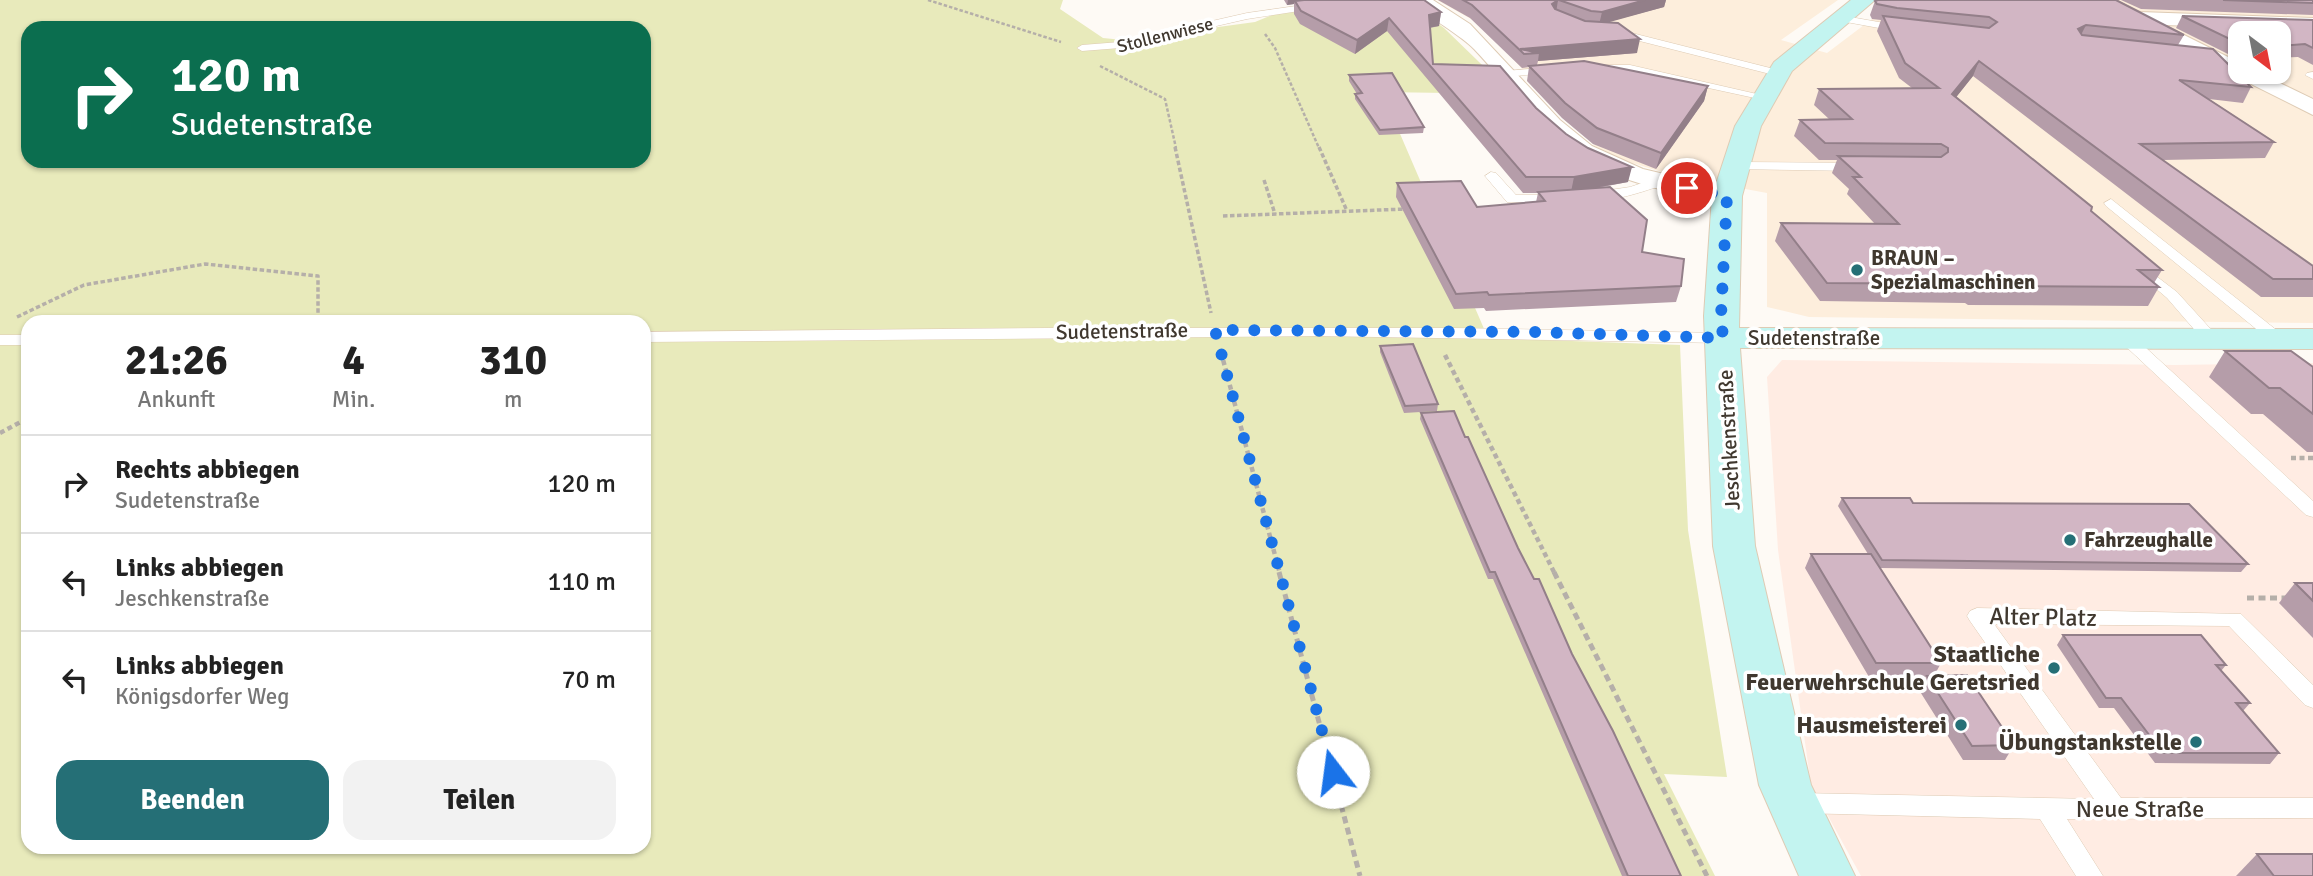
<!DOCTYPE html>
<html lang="de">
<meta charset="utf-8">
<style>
:root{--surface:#fff;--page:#f2f2f2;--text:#222;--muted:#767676;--line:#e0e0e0;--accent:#256f76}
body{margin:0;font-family:Signika,sans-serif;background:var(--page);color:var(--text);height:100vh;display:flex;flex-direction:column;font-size:26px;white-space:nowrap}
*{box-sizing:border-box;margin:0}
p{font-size:23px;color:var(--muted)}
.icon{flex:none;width:38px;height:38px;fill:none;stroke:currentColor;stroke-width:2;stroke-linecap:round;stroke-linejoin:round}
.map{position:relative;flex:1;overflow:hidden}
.drawer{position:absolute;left:21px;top:315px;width:630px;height:539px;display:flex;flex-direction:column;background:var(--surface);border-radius:21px;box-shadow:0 2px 5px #0004}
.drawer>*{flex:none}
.banner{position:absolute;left:21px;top:21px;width:630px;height:147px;border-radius:21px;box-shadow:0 2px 5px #0004;background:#0b6e4f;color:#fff;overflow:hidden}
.needle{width:46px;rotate:148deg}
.tools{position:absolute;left:2228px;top:21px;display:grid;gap:14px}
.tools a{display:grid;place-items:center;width:63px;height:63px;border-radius:14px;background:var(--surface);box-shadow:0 2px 5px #0004;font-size:35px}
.pin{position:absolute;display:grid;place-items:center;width:60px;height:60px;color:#fff;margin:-30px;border:4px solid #fff;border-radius:50%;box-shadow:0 2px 7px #0007}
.me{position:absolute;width:77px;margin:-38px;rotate:345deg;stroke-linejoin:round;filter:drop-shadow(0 0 5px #0008)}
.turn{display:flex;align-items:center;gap:24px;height:147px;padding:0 35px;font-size:32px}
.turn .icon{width:91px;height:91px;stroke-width:2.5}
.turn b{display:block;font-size:49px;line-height:60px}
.eta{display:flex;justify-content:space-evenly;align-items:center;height:119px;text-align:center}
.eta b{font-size:42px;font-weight:700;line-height:49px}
.button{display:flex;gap:14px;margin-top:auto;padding:14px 35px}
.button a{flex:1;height:80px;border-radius:21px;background:var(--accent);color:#fff;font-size:28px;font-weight:700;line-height:80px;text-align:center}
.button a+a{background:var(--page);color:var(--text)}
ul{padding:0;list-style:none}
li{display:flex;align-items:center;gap:21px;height:98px;padding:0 35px;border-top:2px solid var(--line)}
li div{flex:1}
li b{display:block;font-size:26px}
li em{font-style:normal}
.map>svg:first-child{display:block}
.built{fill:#fdeedc;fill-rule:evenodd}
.education{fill:#ffece3}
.green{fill:#e8eabb;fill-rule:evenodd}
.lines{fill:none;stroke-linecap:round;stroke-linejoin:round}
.lane-casing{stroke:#decbb4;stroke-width:1}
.street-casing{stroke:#decbb4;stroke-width:2}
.secondary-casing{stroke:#decbb4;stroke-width:2}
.path-far3{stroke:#b5afa9;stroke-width:2.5;stroke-dasharray:3.5 2;stroke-linecap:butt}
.path-far2{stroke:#b5afa9;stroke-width:3.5;stroke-dasharray:4.5 2.5;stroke-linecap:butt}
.path-far1{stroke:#b5afa9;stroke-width:4.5;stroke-dasharray:5 3.5;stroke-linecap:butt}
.path{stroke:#b5afa9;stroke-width:5;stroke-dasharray:7 4.5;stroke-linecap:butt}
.lane{fill:#fff;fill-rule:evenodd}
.street{fill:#fff;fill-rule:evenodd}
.secondary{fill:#c3f4f0;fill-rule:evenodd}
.wall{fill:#b59da9}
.shaded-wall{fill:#937f89}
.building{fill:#d2b6c4;stroke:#937f89;stroke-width:2}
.route{stroke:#1a73e8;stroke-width:12;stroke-dasharray:0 21.6}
.poi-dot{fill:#256f76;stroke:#fff;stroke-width:2.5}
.labels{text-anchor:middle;stroke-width:7;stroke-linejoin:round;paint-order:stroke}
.far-street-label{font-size:18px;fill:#40382f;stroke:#fff}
.poi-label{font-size:21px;font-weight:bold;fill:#40382f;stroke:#fff;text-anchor:start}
.street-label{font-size:21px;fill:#40382f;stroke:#fff}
.near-street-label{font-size:24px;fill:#40382f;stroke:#fff}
.near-poi-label{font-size:24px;font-weight:bold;fill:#40382f;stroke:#fff;text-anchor:end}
</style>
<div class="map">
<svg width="2313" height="876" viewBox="0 0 2313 876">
<rect width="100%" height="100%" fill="#fefaf5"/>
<path class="built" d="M1437 0H1838L1781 40 1827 53 1897 0H2313V323L1809 317 1767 307V193L1675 176 1626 161 1595 146 1480 24ZM2240 33H2278V72H2240Z"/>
<polygon class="education" points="1782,360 2175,365 2313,363 2313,876 1861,876 1811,785 1778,550 1767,377"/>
<path class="green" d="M0 0H1063L1060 9 1103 38 1123 40 1255 22 1277 13 1406 0 1444 28 1512 94 1382 92 1488 338 1680 345 1688 530 1727 777 1664 774 1715 876H0ZM28 28H644V161H28ZM28 322H644V847H28Z"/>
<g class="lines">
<g class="lane-casing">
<g id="lane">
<polygon points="1338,0 1370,0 1247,19 1120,48 1082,51 1077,48 1082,45 1120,42 1247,13"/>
<polygon points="1839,15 1901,26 1906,29 1901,32 1835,20 1835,16"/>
<polygon points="1612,28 1782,71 1783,73 1778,76 1608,33 1607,31"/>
<polygon points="1589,65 1630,65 1770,97 1764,100 1630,71 1585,70 1585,66"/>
<polygon points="1551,67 1556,70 1555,72 1506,77 1500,74 1506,71"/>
<polygon points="2313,72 2313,79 2305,75 2307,73"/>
<polygon points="1736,162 1857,163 1863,167 1857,171 1732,169 1730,166"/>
<polygon points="1491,172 1496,173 1516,195 1560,195 1567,199 1560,203 1507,202 1485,176"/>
<path d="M1660 177 1665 178V184C1648 190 1602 207 1588 196L1590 193 1630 187Z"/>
<polygon points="2111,199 2284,336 2286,339 2284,342 2272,342 2106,206 2104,203"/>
<polygon points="2139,263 2177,292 2217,336 2219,339 2217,342 2205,342 2167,298 2134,270 2134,264"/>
<polygon points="1049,328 1453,328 1723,333 1731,338 1723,343 1318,336 644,342 644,332"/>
<polygon points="2127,334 2133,336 2313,501 2313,517 2306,515 2121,342 2119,339"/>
<rect x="0" y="335" width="28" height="10"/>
<polygon points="1977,608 2241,614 2313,685 2313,708 2305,705 2229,626 1994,624 2121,798 2313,798 2313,818 2067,819 2103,876 2076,876 2040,819 1799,813 1791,810 1787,803 1791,796 1799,793 2094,799 1970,621 1967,616 1970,611"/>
</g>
</g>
<g class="street-casing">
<g id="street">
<path d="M1411 0H1433L1470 24 1560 120 1592 146 1643 169 1736 191 1740 196 1736 201 1727 204C1661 190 1595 179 1545 131 1519 105 1499 75 1474 49 1457 32 1422 14 1411 0Z"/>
<polygon points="2092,0 2115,0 2140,12 2313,18 2313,30 2164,25 2240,63 2240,72 2257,72 2313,99 2313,115 2127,22"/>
</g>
</g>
<g class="secondary-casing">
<polygon id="secondary" points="1851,0 1875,0 1792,71 1761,126 1742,196 1739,328 2313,329 2313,349 1740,348 1755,546 1811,785 1855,876 1799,876 1759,785 1713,546 1704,316 1712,196 1735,126 1774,62"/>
</g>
<g class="path-far3">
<polyline points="928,0 1061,42"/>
<polyline points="1265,34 1275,48 1319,148"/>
<polyline points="1100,66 1165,99 1176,148"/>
</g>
<g class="path-far2">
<polyline points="1175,147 1211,313"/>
<polyline points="1319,147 1347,211"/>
<polyline points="1264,180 1275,214"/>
<polyline points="1223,216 1406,209"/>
<polyline points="17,317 84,285 205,264 318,276 318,322"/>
</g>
<g class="path-far1">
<polyline points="1221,352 1280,574"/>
<polyline points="1445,355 1555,574"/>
<polyline points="0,433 28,418"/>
<polyline points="2291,458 2313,458"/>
</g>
<g class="path">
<polyline points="1279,572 1360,876"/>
<polyline points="1554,572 1707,876"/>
<polyline points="2247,598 2288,598"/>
</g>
<use href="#lane" class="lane"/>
<use href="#street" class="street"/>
<use href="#secondary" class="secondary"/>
</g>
<g class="wall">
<polygon points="1284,0 1424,0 1441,12 1439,26 1430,28 1433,64 1536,108 1566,134 1628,182 1592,189 1642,252 1681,286 1676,302 1486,311 1484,308 1454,309 1396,197 1397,183 1477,207 1536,202 1538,193 1523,193 1387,31 1355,54 1300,24 1294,14 1294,4 1287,5"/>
<polygon points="1438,0 1666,0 1664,7 1607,22 1637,53 1538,61 1537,65 1708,86 1704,101 1656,169 1593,144 1562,118 1527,81 1529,67 1522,68 1470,18"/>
<polygon points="2121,0 2313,0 2313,15 2141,9"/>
<polygon points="1875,1 2184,35 2178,45 2251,87 2243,103 2209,99 2274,142 2265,158 2163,160 2313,266 2313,297 2261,297 1973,76 1956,97 2162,270 2154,283 2159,287 2148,306 1968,305 1965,303 1820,301 1775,241 1781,223 1875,224 1847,194 1849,189 1832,173 1837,160 1819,160 1794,136 1800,120 1829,119 1814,105 1819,89 1912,88 1899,78 1877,31 1881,20 1872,19 1870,15"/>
<polygon points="2182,16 2313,20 2313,65 2298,57 2278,58 2278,33 2240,33 2240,60 2176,28"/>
<polygon points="1349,75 1424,127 1423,133 1379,135 1355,99 1355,94 1357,94 1349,81"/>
<polygon points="1380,346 1438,404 1437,411 1404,413 1380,352"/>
<polygon points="2225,351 2313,367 2313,452 2307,452 2263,414 2251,414 2209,377"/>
<polygon points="1421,413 1465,437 1518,548 1572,654 1681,876 1622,876 1493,579 1488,579 1420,419"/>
<polygon points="1842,498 1913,503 2248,564 2241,572 1880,568 1941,663 1934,676 2014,745 2005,760 1963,760 1919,690 1926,677 1869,677 1805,568 1811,554 1868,554 1838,506"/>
<polygon points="2295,583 2313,583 2313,638 2279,603"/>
<polygon points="2063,635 2226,665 2221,671 2250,703 2243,711 2279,753 2270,764 2155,763 2114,708 2099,708 2057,645"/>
<polygon points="2257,854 2313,876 2236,876"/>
</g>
<g class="shaded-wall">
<polygon points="1288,0 1320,0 1295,1 1294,4 1287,5"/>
<polygon points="1558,0 1556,13 1552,4"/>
<polygon points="1645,0 1666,0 1664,7 1599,25 1602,12"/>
<polygon points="1441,12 1439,26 1427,28 1429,15"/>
<polygon points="1389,18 1387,31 1355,54 1357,40"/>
<polygon points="2086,25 2079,39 2078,29"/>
<polygon points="1640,39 1637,53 1538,61 1539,53 1520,49"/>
<polygon points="1979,61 1973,76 1946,110 1952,94"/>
<polygon points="1708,86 1704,101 1656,169 1661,153"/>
<polygon points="1632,167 1628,182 1571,192 1574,177"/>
</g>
<g class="building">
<polygon points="1304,0 1424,0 1441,12 1429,15 1433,64 1500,66 1536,108 1566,134 1588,148 1632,167 1574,177 1526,177 1389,18 1357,40 1301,11 1295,1"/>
<polygon points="1463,0 1558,0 1552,4 1555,9 1585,21 1618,23 1640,39 1520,49 1539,53 1524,54 1472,5"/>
<polygon points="1559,0 1645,0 1602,12 1591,11"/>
<polygon points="1878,0 2116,0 2184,35 2086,25 2078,29 2082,35 2213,49 2251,87 2179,80 2274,142 2140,144 2313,266 2313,279 2273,279 1979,61 1952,94 2092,207 2091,211 2162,270 2138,270 2159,287 1976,286 1974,284 1827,283 1781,223 1899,224 1853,177 1861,177 1838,156 1941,157 1948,152 1948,148 1941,144 1825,143 1800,120 1852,119 1819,89 1939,88 1905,63 1883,16 1989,28 1997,22 1989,17 1897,8 1877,4 1875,1"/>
<polygon points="2223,0 2313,0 2313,3"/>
<polygon points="2182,16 2313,20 2313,48 2305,44 2278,46 2278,33 2240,33 2240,44"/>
<polygon points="1584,61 1708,86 1661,153 1597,128 1565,103 1529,66"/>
<polygon points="1392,73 1424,127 1380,130 1355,94 1362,93 1349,75"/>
<polygon points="1461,181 1477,207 1545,201 1538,192 1610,187 1647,220 1642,252 1684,259 1681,286 1489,295 1487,292 1456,294 1397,183"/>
<polygon points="1413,344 1438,404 1405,406 1380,346"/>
<polygon points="2225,351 2291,351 2313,367 2313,414 2280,388 2269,388"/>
<polygon points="1454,411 1465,437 1468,437 1518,548 1534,579 1539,579 1572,654 1613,731 1681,876 1628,876 1495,572 1490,572 1421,413"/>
<polygon points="1842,498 1910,498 1913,503 2189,504 2248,564 1882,560"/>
<polygon points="1811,554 1871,554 1941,663 1876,663"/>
<polygon points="2295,583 2313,583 2313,601"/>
<polygon points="2063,635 2201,635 2226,665 2216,665 2250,703 2236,703 2279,753 2163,753 2121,698 2106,698"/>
<polygon points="1967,675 2014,745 1972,746 1927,676"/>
<polygon points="2257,854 2313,854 2313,876 2274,876"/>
</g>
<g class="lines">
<polyline class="route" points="1333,772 1215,330 1534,332 1723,338 1721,316 1727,196 1687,188"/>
</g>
<g class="poi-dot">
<circle cx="1857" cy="270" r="7"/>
<circle cx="2070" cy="540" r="7"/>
<circle cx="2054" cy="668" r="7"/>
<circle cx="1961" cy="725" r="7"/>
<circle cx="2196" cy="742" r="7"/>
</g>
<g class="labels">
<g class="far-street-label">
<text transform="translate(1165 35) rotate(-14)" y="6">Stollenwiese</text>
</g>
<g class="poi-label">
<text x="1871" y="265">BRAUN –<tspan x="1871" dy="24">Spezialmaschinen</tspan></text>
<text x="2084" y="547">Fahrzeughalle</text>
</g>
<g class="street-label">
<text transform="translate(1122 331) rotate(-1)" y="7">Sudetenstraße</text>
<text x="1814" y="345">Sudetenstraße</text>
<text transform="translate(1729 440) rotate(-93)" y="7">Jeschkenstraße</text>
</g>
<g class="near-street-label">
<text transform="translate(2043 617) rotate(1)" y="8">Alter Platz</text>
<text x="2140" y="817">Neue Straße</text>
</g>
<g class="near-poi-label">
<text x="2040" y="662">Staatliche<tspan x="2040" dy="28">Feuerwehrschule Geretsried</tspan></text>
<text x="1947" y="733">Hausmeisterei</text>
<text x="2182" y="750">Übungstankstelle</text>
</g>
</g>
</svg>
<div class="tools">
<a><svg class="needle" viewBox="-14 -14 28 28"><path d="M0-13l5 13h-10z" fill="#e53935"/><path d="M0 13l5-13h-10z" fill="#767676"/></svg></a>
</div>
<div class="pin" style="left:1687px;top:188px;background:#d93025"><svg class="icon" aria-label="arrive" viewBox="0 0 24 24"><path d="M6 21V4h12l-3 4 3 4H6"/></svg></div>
<svg class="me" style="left:1333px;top:772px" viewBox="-20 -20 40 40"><circle r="19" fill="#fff"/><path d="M0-13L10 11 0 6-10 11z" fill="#1a73e8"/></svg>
<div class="banner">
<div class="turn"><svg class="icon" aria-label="right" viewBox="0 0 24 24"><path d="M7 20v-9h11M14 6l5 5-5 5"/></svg><div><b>120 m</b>Sudetenstraße</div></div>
</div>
<section class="drawer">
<div class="eta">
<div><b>21:26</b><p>Ankunft</p></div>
<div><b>4</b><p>Min.</p></div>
<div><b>310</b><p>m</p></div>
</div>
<ul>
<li><svg class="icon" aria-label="right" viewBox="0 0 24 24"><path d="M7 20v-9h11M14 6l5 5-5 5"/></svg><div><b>Rechts abbiegen</b><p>Sudetenstraße</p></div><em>120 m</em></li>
<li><svg class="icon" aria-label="left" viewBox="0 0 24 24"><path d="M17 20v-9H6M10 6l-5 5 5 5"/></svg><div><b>Links abbiegen</b><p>Jeschkenstraße</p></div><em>110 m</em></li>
<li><svg class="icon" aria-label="left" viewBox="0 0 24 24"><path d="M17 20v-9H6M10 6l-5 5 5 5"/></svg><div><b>Links abbiegen</b><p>Königsdorfer Weg</p></div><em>70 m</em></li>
</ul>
<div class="button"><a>Beenden</a><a>Teilen</a></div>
</section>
</div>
